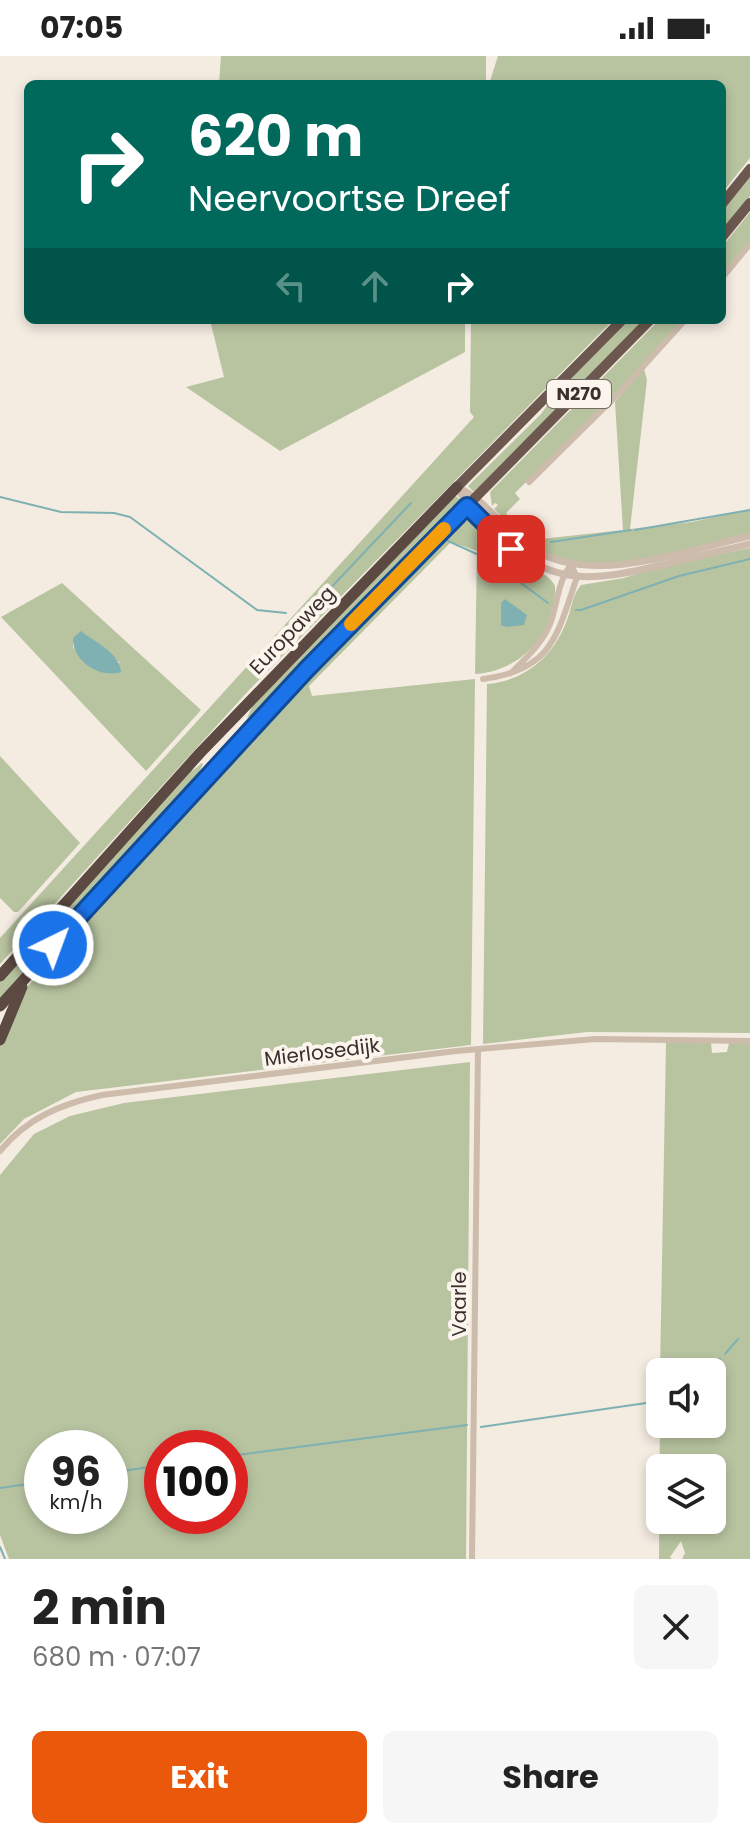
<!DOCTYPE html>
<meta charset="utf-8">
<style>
:root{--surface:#fff;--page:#f6f6f6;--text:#222;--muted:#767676;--accent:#ea580c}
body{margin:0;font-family:Poppins,sans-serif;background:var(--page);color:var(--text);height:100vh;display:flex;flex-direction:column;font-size:30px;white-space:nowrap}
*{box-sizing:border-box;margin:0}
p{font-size:26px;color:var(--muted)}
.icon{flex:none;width:44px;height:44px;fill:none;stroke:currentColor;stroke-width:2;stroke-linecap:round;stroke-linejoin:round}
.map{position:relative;height:1503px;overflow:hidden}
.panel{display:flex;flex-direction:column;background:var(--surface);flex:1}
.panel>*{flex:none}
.banner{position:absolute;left:24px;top:24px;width:702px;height:244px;border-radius:12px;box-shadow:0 4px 12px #0003;background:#00695c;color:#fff;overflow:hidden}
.tools{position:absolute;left:646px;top:1302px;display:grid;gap:16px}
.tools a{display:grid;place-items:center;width:80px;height:80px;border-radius:12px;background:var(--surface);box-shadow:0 4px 12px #0003;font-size:40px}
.speed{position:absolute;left:24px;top:1374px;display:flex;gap:16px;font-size:40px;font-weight:700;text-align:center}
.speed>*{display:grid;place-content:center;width:104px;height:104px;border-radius:50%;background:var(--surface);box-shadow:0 4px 12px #0003;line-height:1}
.speed small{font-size:20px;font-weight:400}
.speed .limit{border:12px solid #d22;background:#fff;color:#111}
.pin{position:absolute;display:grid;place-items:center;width:68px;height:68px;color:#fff;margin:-34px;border-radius:16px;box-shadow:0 4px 12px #0006}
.me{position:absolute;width:88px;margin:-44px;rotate:42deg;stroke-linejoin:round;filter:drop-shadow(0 0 6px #0008)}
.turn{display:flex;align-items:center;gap:28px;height:168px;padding:0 32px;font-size:36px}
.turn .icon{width:104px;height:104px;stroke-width:2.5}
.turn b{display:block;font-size:56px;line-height:68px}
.lanes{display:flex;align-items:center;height:76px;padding:0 32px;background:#0003;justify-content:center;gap:40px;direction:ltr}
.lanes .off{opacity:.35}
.round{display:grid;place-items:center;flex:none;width:84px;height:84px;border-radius:12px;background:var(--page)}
.overview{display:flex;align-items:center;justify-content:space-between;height:136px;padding:0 32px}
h1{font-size:48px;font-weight:700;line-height:60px}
.action{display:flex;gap:16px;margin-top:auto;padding:16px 32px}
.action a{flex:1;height:92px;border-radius:12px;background:var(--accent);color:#fff;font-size:32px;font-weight:700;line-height:92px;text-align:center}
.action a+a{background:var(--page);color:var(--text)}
.status{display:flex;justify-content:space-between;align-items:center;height:56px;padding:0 40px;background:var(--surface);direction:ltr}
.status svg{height:22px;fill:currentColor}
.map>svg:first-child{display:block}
.green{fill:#b8c4a0;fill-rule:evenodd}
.water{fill:#7fb0b2}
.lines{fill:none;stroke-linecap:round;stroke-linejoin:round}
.stream{stroke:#7fb0b2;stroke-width:2}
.minor{stroke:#cdbbac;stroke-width:6}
.tertiary{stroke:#cdbbac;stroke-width:7}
.trunk{stroke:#6c584f;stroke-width:10}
.motorway{stroke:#5c4a42;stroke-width:11}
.route-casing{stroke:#114b97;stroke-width:20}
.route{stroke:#1a73e8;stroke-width:14}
.slow{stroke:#f59e0b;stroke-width:14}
.labels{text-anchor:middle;stroke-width:8;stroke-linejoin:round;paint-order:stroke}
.shield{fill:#fbf5ee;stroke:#756b66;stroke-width:2}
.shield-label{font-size:18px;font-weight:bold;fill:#3b302b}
.street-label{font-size:20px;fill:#3b302b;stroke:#fbf5ee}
</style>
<div class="status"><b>07:05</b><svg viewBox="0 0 49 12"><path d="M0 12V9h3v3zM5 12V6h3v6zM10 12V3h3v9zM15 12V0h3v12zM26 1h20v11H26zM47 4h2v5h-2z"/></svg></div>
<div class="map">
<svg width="750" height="1503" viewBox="0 0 750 1503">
<rect width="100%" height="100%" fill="#f4ebe1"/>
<g class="green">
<polygon points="221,0 486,0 486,28 219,28"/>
<polygon points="498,0 750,0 750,102 722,137 722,28 489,28"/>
<polygon points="750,119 750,140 722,174 722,154"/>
<polygon points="750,156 750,186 722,219 722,191"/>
<polygon points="210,264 465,264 465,296 280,395 186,331 224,321"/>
<polygon points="471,264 613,264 250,633 0,908 0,882 474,361 470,356"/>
<polygon points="626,264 644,264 474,436 468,430 541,358 551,344"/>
<path d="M659 264H683L615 338 515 437 520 443 506 457 532 484 623 474 615 346 644 313 647 324 630 473 692 466 750 453V478C694 491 606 521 551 499 528 490 511 470 494 453L498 449 495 447 492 450 490 436Z"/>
<polygon points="456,440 464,447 263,654 247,662 253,649 443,449"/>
<path d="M467 465C488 466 496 490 512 501 525 511 548 515 555 530 557 577 521 615 475 618L477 495 451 486 309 630 312 640 475 623 471 989 76 1036 24 1063 0 1088V989L19 945 29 929 218 718 331 597 459 469Z"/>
<path d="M750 492V977L587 976 483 988 487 628C525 625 554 600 567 564 572 552 572 539 581 529L624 522 667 509Z"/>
<path d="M62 527 201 654 146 715 1 561ZM81 576C95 587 108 595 120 607H85L73 591V582Z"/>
<polygon points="0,700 80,787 18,856 14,856 0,842"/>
<polygon points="202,707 203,708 197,720 199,722 0,945 0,925 190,713 192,715"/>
<path d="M666 986 711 987 712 997 727 996 729 987H750V1503H682L685 1497 681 1485 670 1501 672 1503H659L660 1353V1368H712V1316H660ZM660 1412H712V1464H660Z"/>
<path d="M470 1006 466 1503H9L0 1479V1119L34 1078 70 1060 124 1047ZM110 1392V1460H42V1392ZM162 1392H230V1460H162Z"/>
</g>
<g class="water">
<polygon points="505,543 527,559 524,569 506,571 501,569 501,547"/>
<path d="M81 575C96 587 119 596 121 616 100 623 72 605 73 582Z"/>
</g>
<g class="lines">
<g class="stream">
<polyline points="0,441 61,456 114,457 130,461 257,554 286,557"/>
<polyline points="635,474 750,454"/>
<polyline points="448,485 490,504 548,547"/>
<polyline points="551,486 631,474"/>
<polyline points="576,554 581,554 679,520 750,503"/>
<polyline points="299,558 305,559 411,447"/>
<polyline points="725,1298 738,1283"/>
<polyline points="708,1316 720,1303"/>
<polyline points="481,1371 660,1345"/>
<polyline points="230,1400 467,1369"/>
<polyline points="110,1417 162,1409"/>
<polyline points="0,1432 42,1426"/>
<polyline points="0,1491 5,1503"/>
</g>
<g class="minor">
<polyline points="722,222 750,188"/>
<polyline points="529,426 622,334 685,264"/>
<path d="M483 623C553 614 557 579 577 521L571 509C557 526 558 548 550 568 542 588 526 602 511 617"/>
<path d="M0 1095C27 1062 61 1048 102 1039L456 995 595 983 750 985"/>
<polyline points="472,1503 478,993"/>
</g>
<g class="tertiary">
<path d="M457 431C467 450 480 463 496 478 553 533 595 525 666 508 694 501 722 495 750 488"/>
<path d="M459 432C489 447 506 477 535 494 593 530 688 494 750 480"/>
</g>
<g class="trunk">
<polyline points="722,148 750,113"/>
<polyline points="722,181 750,147"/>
<polyline points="457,431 622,264"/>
<polyline points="467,450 650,264"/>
</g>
<g class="motorway">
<polyline points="0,920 200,697 457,431"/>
<polyline points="0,950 247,677 467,450"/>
<polyline points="0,984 22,931"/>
</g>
</g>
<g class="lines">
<g class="route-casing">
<polyline id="route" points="53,889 306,614 467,450 511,493"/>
</g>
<use href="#route" class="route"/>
<polyline class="slow" points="351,568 444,473"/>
</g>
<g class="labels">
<rect class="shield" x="547" y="324" width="64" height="28" rx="6"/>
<g class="shield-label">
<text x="579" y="344">N270</text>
</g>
<g class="street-label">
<text transform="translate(292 574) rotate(-46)" y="7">Europaweg</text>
<text transform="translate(322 996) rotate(-7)" y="7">Mierlosedijk</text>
<text transform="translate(459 1248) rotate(-90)" y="7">Vaarle</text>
</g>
</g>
</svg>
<div class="tools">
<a><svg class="icon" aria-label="sound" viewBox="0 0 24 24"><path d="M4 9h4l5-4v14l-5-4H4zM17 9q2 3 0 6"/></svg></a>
<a><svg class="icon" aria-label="layers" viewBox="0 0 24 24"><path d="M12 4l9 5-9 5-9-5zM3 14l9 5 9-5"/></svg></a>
</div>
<div class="speed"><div>96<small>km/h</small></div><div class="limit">100</div></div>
<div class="pin" style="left:511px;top:493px;background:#d93025"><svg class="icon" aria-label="arrive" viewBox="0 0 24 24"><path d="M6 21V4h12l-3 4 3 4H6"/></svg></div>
<svg class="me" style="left:53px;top:889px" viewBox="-20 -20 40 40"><circle r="17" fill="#1a73e8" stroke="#fff" stroke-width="3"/><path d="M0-11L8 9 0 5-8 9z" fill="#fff"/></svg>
<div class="banner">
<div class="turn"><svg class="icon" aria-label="right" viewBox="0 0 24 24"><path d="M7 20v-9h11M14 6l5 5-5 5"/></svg><div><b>620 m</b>Neervoortse Dreef</div></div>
<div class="lanes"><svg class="icon off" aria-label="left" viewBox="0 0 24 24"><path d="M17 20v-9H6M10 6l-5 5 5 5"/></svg><svg class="icon off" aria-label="ahead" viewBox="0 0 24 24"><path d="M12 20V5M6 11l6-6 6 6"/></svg><svg class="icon" aria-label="right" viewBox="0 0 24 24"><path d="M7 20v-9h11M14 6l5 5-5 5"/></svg></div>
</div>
</div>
<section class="panel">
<div class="overview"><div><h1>2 min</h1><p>680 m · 07:07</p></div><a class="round"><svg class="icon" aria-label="close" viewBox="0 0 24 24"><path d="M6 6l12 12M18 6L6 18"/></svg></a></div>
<div class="action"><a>Exit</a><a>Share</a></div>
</section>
